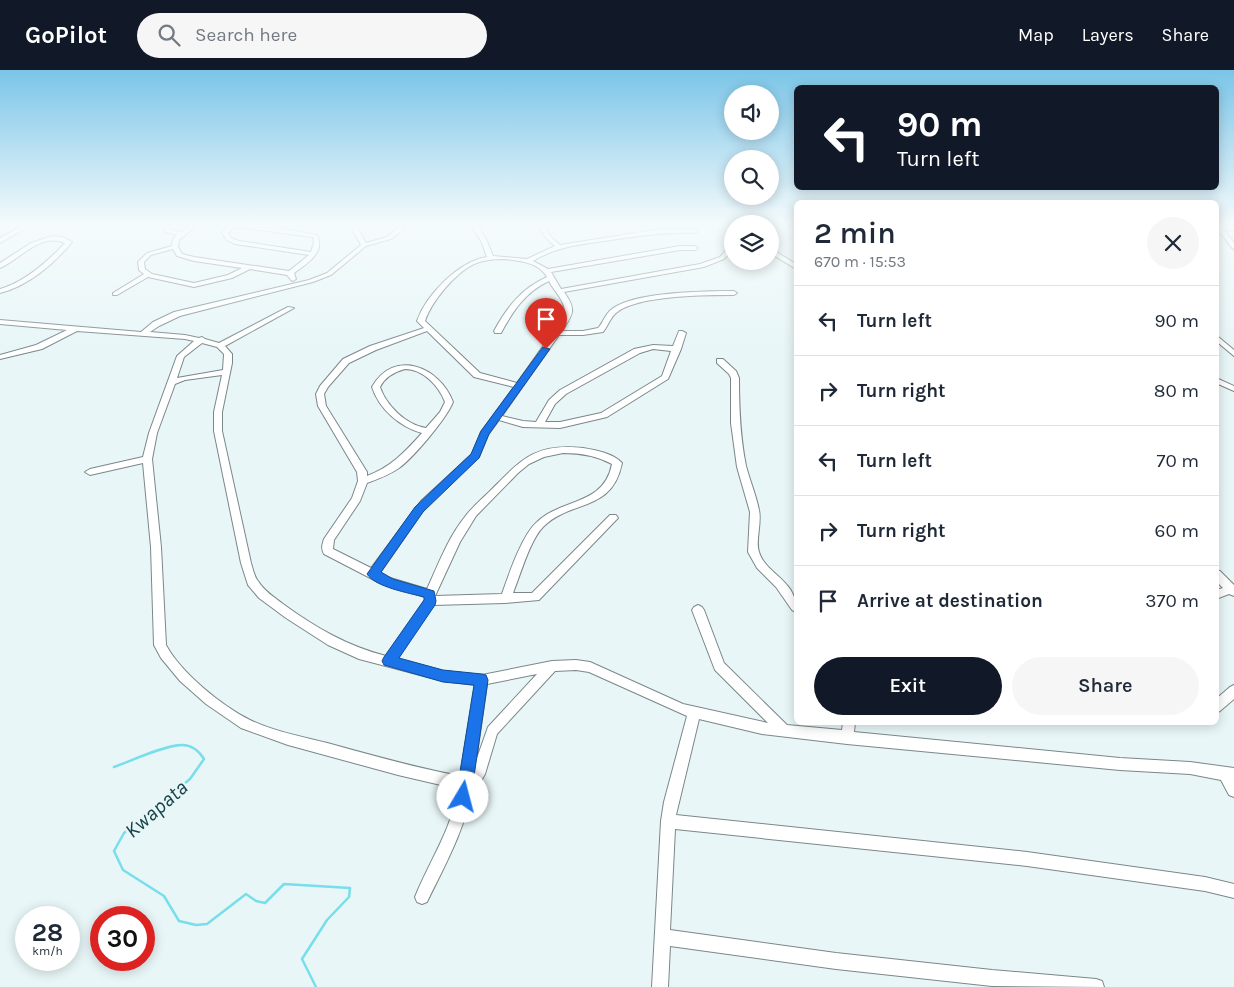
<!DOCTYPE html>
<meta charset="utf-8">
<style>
:root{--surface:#fff;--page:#f6f6f7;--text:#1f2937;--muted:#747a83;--line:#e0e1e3;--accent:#111827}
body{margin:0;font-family:Karla,sans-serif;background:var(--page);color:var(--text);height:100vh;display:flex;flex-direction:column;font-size:19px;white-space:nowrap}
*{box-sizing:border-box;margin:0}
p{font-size:16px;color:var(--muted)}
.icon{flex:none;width:28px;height:28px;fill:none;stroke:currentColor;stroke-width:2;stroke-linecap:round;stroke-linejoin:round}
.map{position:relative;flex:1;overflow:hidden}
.drawer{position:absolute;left:794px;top:130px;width:425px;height:525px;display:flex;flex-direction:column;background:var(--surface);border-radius:8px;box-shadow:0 2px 12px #0003}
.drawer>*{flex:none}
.top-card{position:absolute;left:794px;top:15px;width:425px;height:105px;border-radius:8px;box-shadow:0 2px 12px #0003;background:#111827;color:#fff;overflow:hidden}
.fabs{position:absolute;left:724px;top:15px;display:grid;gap:10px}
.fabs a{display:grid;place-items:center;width:55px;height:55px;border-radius:50%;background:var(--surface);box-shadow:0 2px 12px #0003;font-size:25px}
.speed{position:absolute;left:15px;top:836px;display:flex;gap:10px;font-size:25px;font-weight:700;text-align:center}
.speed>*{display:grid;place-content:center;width:65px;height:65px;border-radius:50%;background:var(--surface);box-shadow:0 2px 12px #0003;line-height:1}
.speed small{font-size:12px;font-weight:400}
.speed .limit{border:8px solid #d22;background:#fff;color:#111}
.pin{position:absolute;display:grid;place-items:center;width:42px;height:42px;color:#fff;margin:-51px -21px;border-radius:50% 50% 50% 0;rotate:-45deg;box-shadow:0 0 5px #0007}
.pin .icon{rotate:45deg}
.me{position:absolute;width:55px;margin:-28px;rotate:8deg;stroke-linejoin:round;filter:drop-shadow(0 0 4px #0008)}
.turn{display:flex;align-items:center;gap:18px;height:105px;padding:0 20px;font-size:22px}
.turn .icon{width:65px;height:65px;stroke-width:2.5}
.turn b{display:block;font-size:35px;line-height:42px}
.round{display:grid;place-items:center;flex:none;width:52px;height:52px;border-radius:26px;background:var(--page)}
.headline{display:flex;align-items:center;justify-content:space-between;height:85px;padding:0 20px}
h1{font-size:30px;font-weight:600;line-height:38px}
.cta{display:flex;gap:10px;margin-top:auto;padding:10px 20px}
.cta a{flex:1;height:58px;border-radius:30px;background:var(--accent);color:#fff;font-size:20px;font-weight:600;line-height:58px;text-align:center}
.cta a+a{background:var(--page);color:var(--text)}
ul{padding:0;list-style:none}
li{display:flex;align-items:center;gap:15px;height:70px;padding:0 20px;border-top:1px solid var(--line)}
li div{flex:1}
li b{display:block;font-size:19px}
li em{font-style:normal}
header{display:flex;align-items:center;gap:30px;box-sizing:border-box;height:70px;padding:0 25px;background:var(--accent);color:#fff}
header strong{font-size:24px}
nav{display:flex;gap:28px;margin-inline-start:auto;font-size:18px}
.search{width:350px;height:45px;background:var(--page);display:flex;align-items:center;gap:12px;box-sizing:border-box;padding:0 18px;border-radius:28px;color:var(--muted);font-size:19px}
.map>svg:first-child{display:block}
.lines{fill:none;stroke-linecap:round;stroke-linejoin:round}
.stream{stroke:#78dee9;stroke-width:2.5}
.minor-casing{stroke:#7b8789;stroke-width:2}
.minor{fill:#fff;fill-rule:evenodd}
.route{fill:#1a73e8;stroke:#114b97}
.labels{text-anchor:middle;stroke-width:5;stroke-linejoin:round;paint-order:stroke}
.near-water-label{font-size:21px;font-style:italic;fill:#154549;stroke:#e8f6f8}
</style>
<header>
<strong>GoPilot</strong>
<div class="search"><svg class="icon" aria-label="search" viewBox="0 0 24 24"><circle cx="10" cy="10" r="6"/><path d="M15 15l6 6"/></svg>Search here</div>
<nav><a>Map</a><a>Layers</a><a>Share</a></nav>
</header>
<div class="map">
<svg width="1234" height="917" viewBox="0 0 1234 917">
<rect width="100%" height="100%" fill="#e8f6f8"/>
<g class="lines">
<path class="stream" d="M114 697C131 691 165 675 182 675 192 675 199 681 204 689L190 709 124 763 114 781 123 800 164 826 179 851 196 855 207 854 246 824 256 831 265 833 284 814 350 818 349 827 327 850 302 889 316 917"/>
<g class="minor-casing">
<g id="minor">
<polygon points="26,154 33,154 0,173 0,168"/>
<path d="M161 154H167L170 160 181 162 192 154H199L179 170 178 177 182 184 194 187 289 201 309 185 235 174 227 170 222 163C225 158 228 155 234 154 253 152 297 161 317 165 326 183 306 194 294 203L296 209 293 211 291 210 287 205 250 199 232 208 194 217 148 207 117 225H113V223L144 204 139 200 138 192 147 183 172 176 173 169 177 165 166 162ZM238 157 313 167 314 172 311 182 239 171 231 168 228 163 232 159ZM173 179 177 186 194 191 242 198 228 205 194 213 152 204 145 199 144 192 151 185Z"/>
<path d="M349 154H355L366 173 387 167 397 159V154H403V160L391 169 366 176 331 205 313 212 180 246 159 256 150 262 185 265 199 268 202 267 205 269 219 273 288 237 294 238 225 276 232 284V293L222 342V361L251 493C253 499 254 506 258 511 264 521 274 527 283 534 316 558 347 576 386 586L425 530V527L380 513 324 484C321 478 322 475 324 469L352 428 358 411 357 402 318 336 316 324 320 316 343 289 370 276 424 258 417 251C426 225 459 191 487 187L481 171 471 154H477L487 171 493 186 527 189 555 176 548 170 536 154H542L552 168 560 175 654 160H697V162L695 163C666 162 639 166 611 170 584 174 557 176 533 191L548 199 680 176H695L698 178 695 180H680L551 202 561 219 700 194 720 187 730 176 732 175V180L724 189 704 197 564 222C577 240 573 244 562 261H583L598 258C603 253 605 244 612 239 634 222 705 221 734 221L737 223 734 225C707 225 637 225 616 243 610 248 608 256 603 262L583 265H559L502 346 523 351 536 352 549 330 560 320 634 279 653 275 673 276 679 261H682L686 263 681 279 668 309 607 347 560 358 523 357 499 350 488 365 479 387 427 435 380 503 387 507 427 519C438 495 448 468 464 448 472 437 482 429 491 420 522 389 535 373 583 378 595 380 613 383 622 393 612 443 571 429 543 457 530 470 520 506 513 523H532L610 445H616L618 448 539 530 505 533 433 535 397 589 443 601 482 605 552 591 576 590 590 592 683 634 768 653 715 600 692 540 694 537 698 535 702 537 704 540 724 593 787 655 842 660 843 652H855L854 662 1120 688 1190 692 1234 698V727L1229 725 1221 710 1190 704 1120 700 847 674 762 664 699 649 676 745 1027 782 1205 807 1234 814V828L1205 821 1027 796 675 759 670 860 836 883 992 900 1096 909 1102 911 1104 917 992 916 836 899 670 876 668 917H652L661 751 664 732 687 646 589 602 576 600 555 601 497 664 485 704 481 711 472 717C466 758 445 795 427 832L422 834 417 832 415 827C430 790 452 759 458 719L398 705 288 675 241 658 206 634 180 611 161 588 154 575 151 477 143 393 90 405 85 402 90 399 143 387 149 363 177 286 194 271 185 269 77 261 42 279 0 289V285L36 275 67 260 0 254V250L141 262 153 252 174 242 309 210 327 203 361 175ZM505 189C520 191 539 192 547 207 522 218 507 237 494 261L495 263H501C513 241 525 222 549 211 555 223 566 231 565 245L517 313 480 303 425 251C431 232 455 203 474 194 483 190 494 189 505 189ZM427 261 474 307 514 317 481 362 472 384 421 431 371 498 333 479 334 470 360 431 367 413C378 409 389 405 399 398 413 388 447 348 453 332 440 297 394 278 372 317 379 339 400 357 422 363 405 382 391 397 367 406V402L326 336 324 324 328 317 349 293 376 280ZM202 273 217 277 224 284 223 300 177 308 184 287ZM653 279 671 281 662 306 601 343 560 352H545L555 334 566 324 640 283ZM405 299C423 299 439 316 445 332L440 342 426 358C406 355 386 335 380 317 385 307 394 302 405 299ZM222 305 214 342V361L241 493 248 515 259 528 286 548 328 575 359 589 443 611 475 615 460 706C417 698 374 686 331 674 304 667 275 662 250 650 222 636 181 603 166 575L161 477 152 389 157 363 175 314 185 310ZM563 383C581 383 597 386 612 394 604 436 562 428 537 452 522 465 509 504 502 524L435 526 460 472 476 446 518 403 529 394 544 387ZM537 604 488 657 476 691 487 614Z"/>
<polygon points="787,154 796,155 796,160"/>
<polygon points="1216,154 1234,157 1234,161 1224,159 1234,173 1234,179 1232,178 1216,157"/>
<path d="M52 166 63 167 72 172C54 194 28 216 0 223V219C25 212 48 191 65 173 40 162 21 189 0 198V193L31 173Z"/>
<polygon points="770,178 796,194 796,199 770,183"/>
<polygon points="1216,265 1234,280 1234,286 1216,271"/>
<path d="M717 289H723L736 301 739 308C739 338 740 366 746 396 750 411 756 425 759 440 762 453 755 471 759 482 766 505 798 510 796 542L792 540 776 517 757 498 748 482 750 442 737 397 731 353V308L729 304 717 293Z"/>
<polygon points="1216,308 1234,316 1234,321 1216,313"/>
<polygon points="1216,500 1220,501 1234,515 1234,526 1229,524 1216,529 1216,520 1223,518 1216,511"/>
<polygon points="1234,615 1234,629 1220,641 1216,643 1216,629 1230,617"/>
</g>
</g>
<use href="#minor" class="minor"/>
</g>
<linearGradient id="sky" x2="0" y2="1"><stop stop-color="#7bc5e8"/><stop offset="0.55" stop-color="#f5fbfc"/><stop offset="1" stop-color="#f5fbfc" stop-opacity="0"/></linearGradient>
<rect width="1234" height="282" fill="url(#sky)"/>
<path class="route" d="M543 277 550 279 489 364 479 388 423 442 381 502 393 509 434 521 436 531 435 535 399 588 443 600 482 604 486 605 488 610 471 727 469 732 463 734 458 732 456 727 474 615 443 612 384 595 382 591 384 587 424 530V527C409 523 375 517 367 504L415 437 471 384 481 361Z"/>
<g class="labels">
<g class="near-water-label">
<text transform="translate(156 739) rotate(-41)" y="7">Kwapata</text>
</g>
</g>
</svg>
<div class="fabs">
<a><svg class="icon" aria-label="sound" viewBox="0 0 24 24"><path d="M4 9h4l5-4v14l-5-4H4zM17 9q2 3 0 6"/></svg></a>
<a><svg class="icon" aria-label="search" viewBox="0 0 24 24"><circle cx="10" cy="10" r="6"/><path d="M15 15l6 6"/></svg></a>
<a><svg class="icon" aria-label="layers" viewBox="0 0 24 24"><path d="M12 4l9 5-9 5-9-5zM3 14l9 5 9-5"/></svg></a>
</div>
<div class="speed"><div>28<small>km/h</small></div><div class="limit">30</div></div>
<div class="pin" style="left:546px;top:279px;background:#d93025"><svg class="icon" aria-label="arrive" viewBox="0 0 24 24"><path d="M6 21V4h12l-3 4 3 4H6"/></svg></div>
<svg class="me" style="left:463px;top:727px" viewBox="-20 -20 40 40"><circle r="19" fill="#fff"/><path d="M0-13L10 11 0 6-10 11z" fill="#1a73e8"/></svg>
<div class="top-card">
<div class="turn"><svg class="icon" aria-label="left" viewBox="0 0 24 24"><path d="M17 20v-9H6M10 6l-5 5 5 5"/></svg><div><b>90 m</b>Turn left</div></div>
</div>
<section class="drawer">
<div class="headline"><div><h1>2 min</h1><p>670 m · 15:53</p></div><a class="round"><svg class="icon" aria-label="close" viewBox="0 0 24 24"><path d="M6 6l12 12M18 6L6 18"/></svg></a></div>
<ul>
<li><svg class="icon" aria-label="left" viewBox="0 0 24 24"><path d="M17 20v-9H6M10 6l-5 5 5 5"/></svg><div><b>Turn left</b></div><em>90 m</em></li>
<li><svg class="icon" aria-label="right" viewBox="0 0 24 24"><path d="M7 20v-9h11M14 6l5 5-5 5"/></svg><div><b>Turn right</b></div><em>80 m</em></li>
<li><svg class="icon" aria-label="left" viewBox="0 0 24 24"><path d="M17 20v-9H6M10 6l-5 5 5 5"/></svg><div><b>Turn left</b></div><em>70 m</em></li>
<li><svg class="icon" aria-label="right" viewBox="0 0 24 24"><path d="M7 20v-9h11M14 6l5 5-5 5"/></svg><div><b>Turn right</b></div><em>60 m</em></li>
<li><svg class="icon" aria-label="arrive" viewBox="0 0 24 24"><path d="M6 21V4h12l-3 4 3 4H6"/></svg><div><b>Arrive at destination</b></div><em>370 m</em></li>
</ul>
<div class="cta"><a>Exit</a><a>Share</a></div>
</section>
</div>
